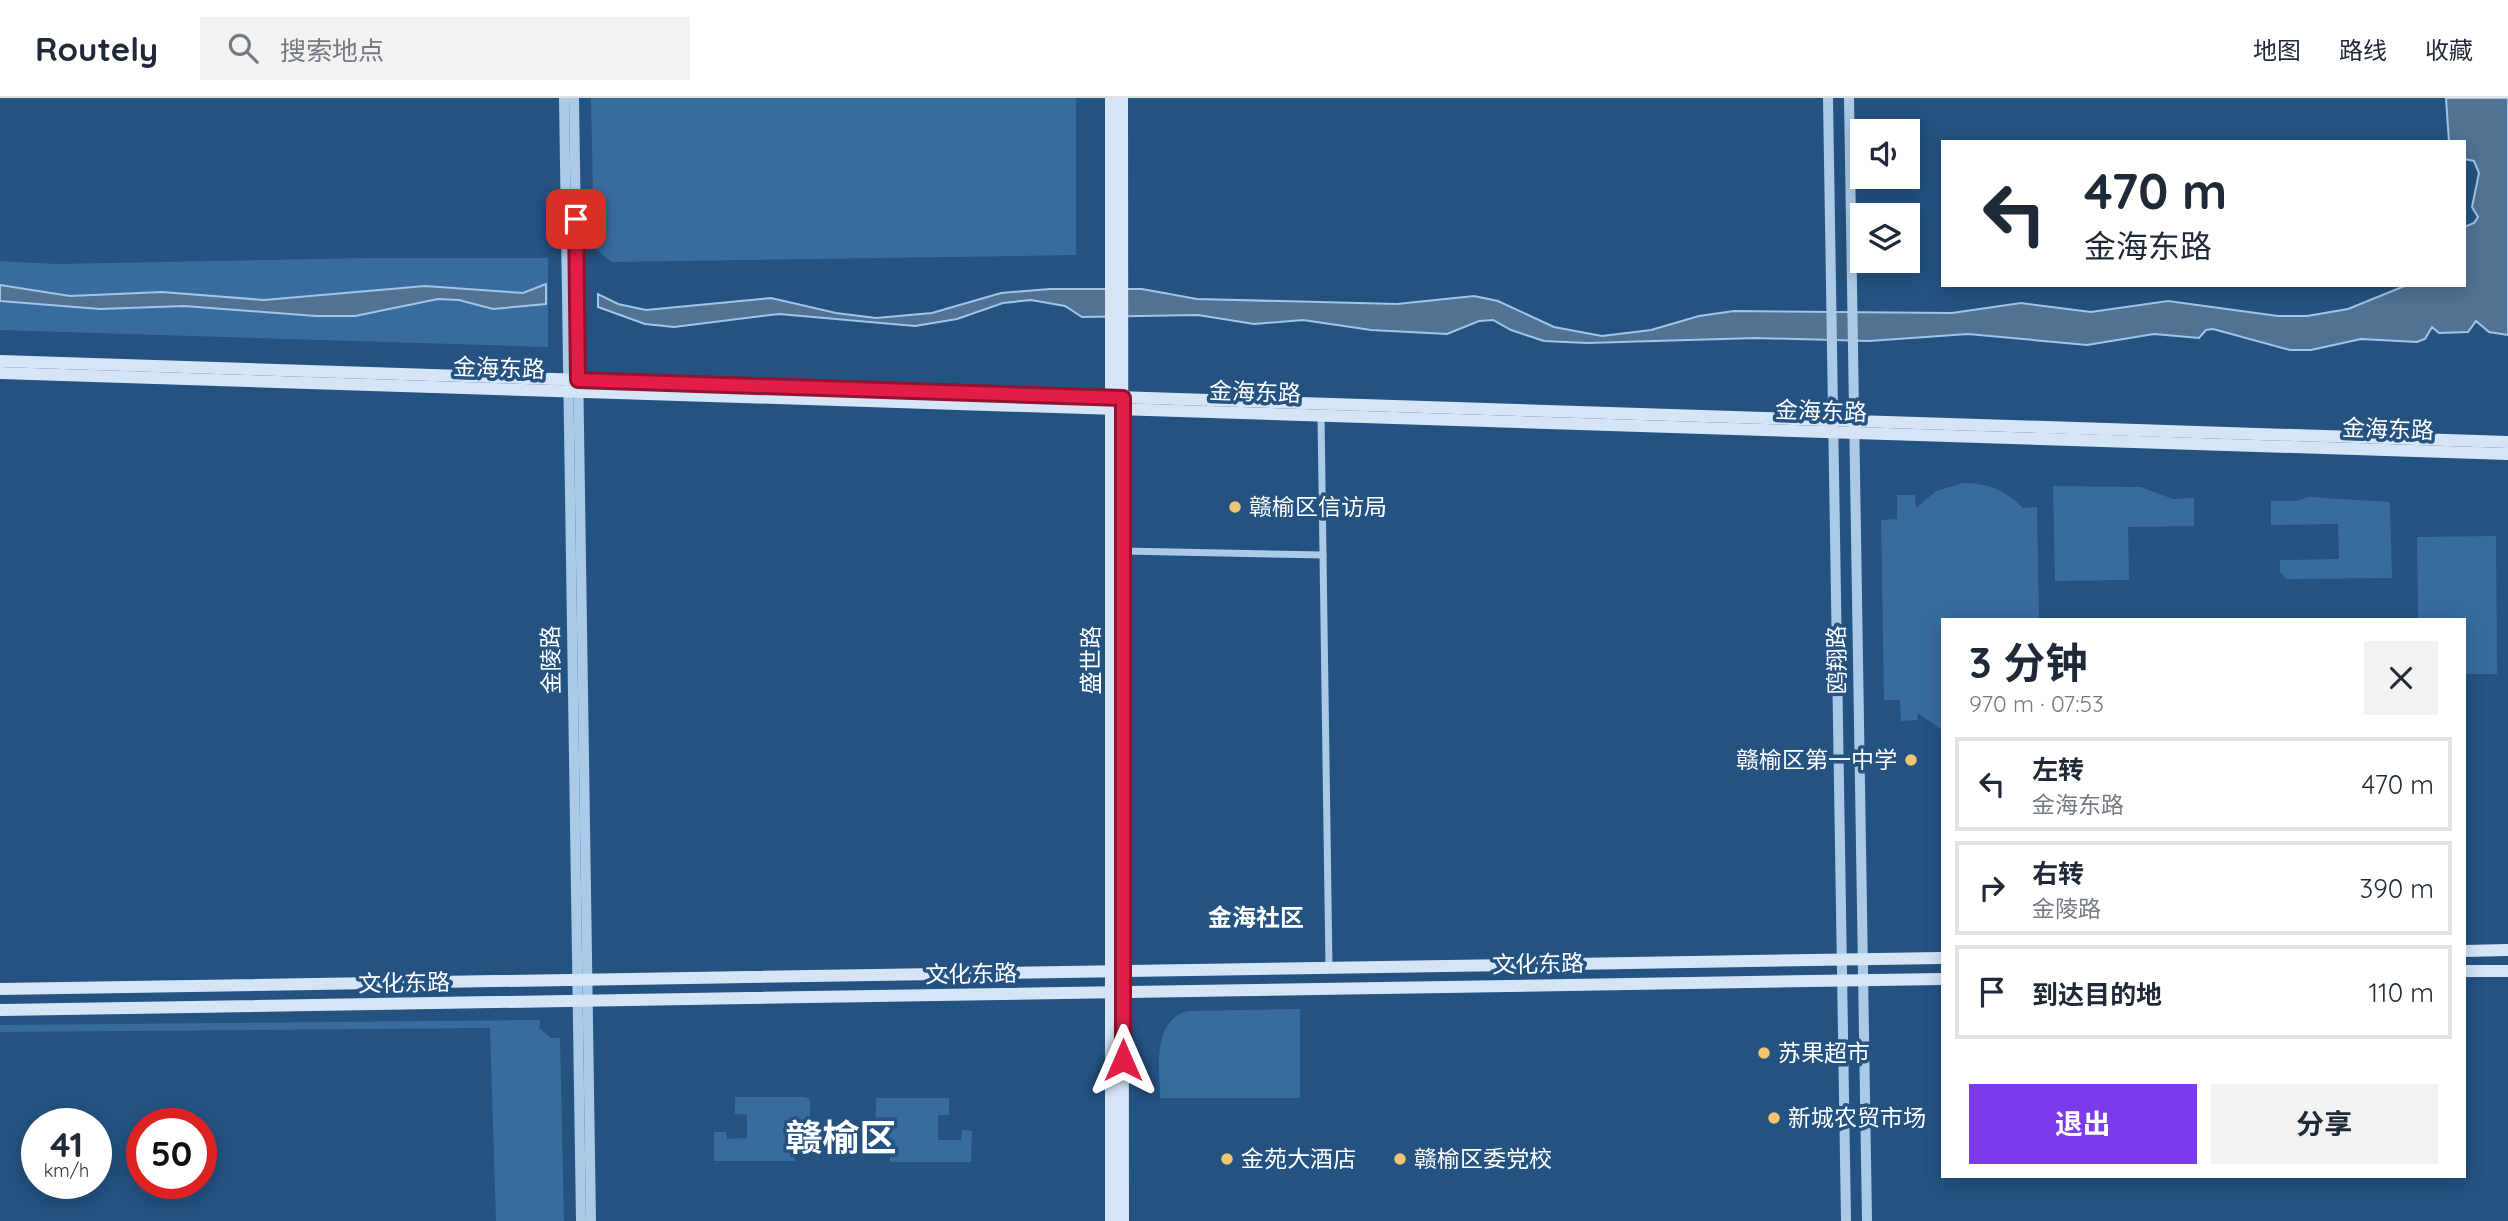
<!DOCTYPE html>
<html lang="zh">
<meta charset="utf-8">
<style>
:root{--surface:#fff;--page:#f2f2f3;--text:#1f2937;--muted:#747a83;--line:#e0e1e3;--accent:#7c3aed}
body{margin:0;font-family:Quicksand,"Noto Sans SC",sans-serif;background:var(--page);color:var(--text);height:100vh;display:flex;flex-direction:column;font-size:26px;white-space:nowrap}
*{box-sizing:border-box;margin:0}
p{font-size:23px;color:var(--muted)}
.icon{flex:none;width:38px;height:38px;fill:none;stroke:currentColor;stroke-width:2;stroke-linecap:round;stroke-linejoin:round}
.map{position:relative;flex:1;overflow:hidden}
.side{position:absolute;left:1941px;top:520px;width:525px;height:560px;display:flex;flex-direction:column;background:var(--surface);border-radius:0px;box-shadow:0 4px 18px #0003}
.side>*{flex:none}
.hud{position:absolute;left:1941px;top:42px;width:525px;height:147px;border-radius:0px;box-shadow:0 4px 18px #0003;background:#fff;color:var(--text);overflow:hidden}
.buttons{position:absolute;left:1850px;top:21px;display:grid;gap:14px}
.buttons a{display:grid;place-items:center;width:70px;height:70px;border-radius:0px;background:var(--surface);box-shadow:0 4px 18px #0003;font-size:35px}
.speed{position:absolute;left:21px;top:1010px;display:flex;gap:14px;font-size:35px;font-weight:700;text-align:center}
.speed>*{display:grid;place-content:center;width:91px;height:91px;border-radius:50%;background:var(--surface);box-shadow:0 4px 18px #0003;line-height:1}
.speed small{font-size:18px;font-weight:400}
.speed .limit{border:10px solid #d22;background:#fff;color:#111}
.pin{position:absolute;display:grid;place-items:center;width:60px;height:60px;color:#fff;margin:-30px;border-radius:14px;box-shadow:0 4px 10px #0006}
.me{position:absolute;width:77px;margin:-38px;rotate:0deg;stroke-linejoin:round;filter:drop-shadow(0 0 5px #0008)}
.turn{display:flex;align-items:center;gap:24px;height:147px;padding:0 28px;font-size:32px}
.turn .icon{width:91px;height:91px;stroke-width:2.5}
.turn b{display:block;font-size:49px;line-height:60px}
.round{display:grid;place-items:center;flex:none;width:74px;height:74px;border-radius:0px;background:var(--page)}
.head{display:flex;align-items:center;justify-content:space-between;height:119px;padding:0 28px}
h1{font-size:42px;font-weight:700;line-height:52px}
.primary-button{display:flex;gap:14px;margin-top:auto;padding:14px 28px}
.primary-button a{flex:1;height:80px;border-radius:0px;background:var(--accent);color:#fff;font-size:28px;font-weight:700;line-height:80px;text-align:center}
.primary-button a+a{background:var(--page);color:var(--text)}
ul{padding:0;list-style:none}
li{display:flex;align-items:center;gap:21px;height:94px;margin:0 14px 10px;padding:0 14px;border:4px solid var(--line);border-radius:0px}
li div{flex:1}
li b{display:block;font-size:26px}
li em{font-style:normal}
header{display:flex;align-items:center;gap:42px;box-sizing:border-box;height:98px;padding:0 35px;background:var(--surface);border-bottom:2px solid var(--line)}
header strong{font-size:33px}
nav{display:flex;gap:38px;margin-inline-start:auto;font-size:24px}
.search{width:490px;height:63px;background:var(--page);display:flex;align-items:center;gap:18px;box-sizing:border-box;padding:0 24px;border-radius:0px;color:var(--muted);font-size:26px}
.map>svg:first-child{display:block}
.green{fill:#386c9f}
.water{fill:#527294;stroke:#9fc5e8;stroke-width:2}
.lines{fill:none;stroke-linecap:round;stroke-linejoin:round}
.minor{stroke:#abcae7;stroke-width:7}
.tertiary{stroke:#abcae7;stroke-width:10}
.secondary{stroke:#d5e5f6;stroke-width:12}
.route-casing{stroke:#92132f;stroke-width:18}
.route{stroke:#e11d48;stroke-width:12}
.poi-dot{fill:#f2c56f;stroke:#245281;stroke-width:2.5}
.labels{text-anchor:middle;stroke-width:7;stroke-linejoin:round;paint-order:stroke}
.street-label{font-size:23px;fill:#fff;stroke:#245281}
.poi-label{font-size:23px;fill:#fff;stroke:#245281;text-anchor:start}
.neighbourhood-label{font-size:24px;font-weight:bold;fill:#fff;stroke:#245281}
.town-label{font-size:37px;font-weight:bold;fill:#fff;stroke:#245281}
</style>
<header>
<strong>Routely</strong>
<div class="search"><svg class="icon" aria-label="search" viewBox="0 0 24 24"><circle cx="10" cy="10" r="6"/><path d="M15 15l6 6"/></svg>搜索地点</div>
<nav><a>地图</a><a>路线</a><a>收藏</a></nav>
</header>
<div class="map">
<svg width="2508" height="1123" viewBox="0 0 2508 1123">
<rect width="100%" height="100%" fill="#245281"/>
<g class="green">
<polygon points="591,0 1076,0 1076,157 612,164 594,150"/>
<polygon points="367,160 548,160 548,249 0,232 0,163 57,166"/>
<path d="M1963 385C1987 385 2006 392 2023 410L2037 409 2039 521 1942 522V632L1918 615 1917 622 1901 623 1900 602H1884L1881 422 1897 421V397H1915L1916 410 1936 393Z"/>
<polygon points="2053,388 2141,389 2173,401 2194,400 2194,428 2128,429 2129,482 2055,483"/>
<polygon points="2309,399 2390,404 2392,480 2286,481 2280,474 2280,462 2339,461 2338,426 2271,427 2271,403 2296,403"/>
<polygon points="2496,438 2497,576 2464,576 2464,522 2418,521 2417,439"/>
<path d="M1300 911V1000H1160C1160 970 1151 925 1187 913Z"/>
<polygon points="540,922 539,930 551,940 560,940 564,1123 496,1123 490,930 0,934 0,927"/>
<polygon points="735,999 806,999 810,1002 810,1046 807,1050 795,1050 795,1063 714,1063 714,1034 726,1034 727,1041 747,1040 747,1017 735,1016"/>
<polygon points="876,1000 949,1000 949,1017 938,1017 938,1042 961,1042 962,1032 972,1033 971,1064 890,1064 890,1051 875,1051"/>
</g>
<g class="water">
<polygon points="2446,0 2508,0 2508,237 2489,234 2476,223 2468,234 2439,235 2432,229 2425,241 2417,244 2361,241 2311,252 2290,252 2213,231 2206,232 2199,240 2154,236 2087,247 1968,236 1869,243 1756,240 1587,245 1544,243 1511,232 1493,222 1479,223 1447,236 1371,232 1303,222 1254,226 1198,217 1082,219 1065,208 1031,202 1003,205 957,221 915,228 779,216 674,229 645,226 598,209 598,196 618,206 646,212 771,200 836,215 876,220 932,215 1001,195 1050,191 1142,191 1197,201 1397,206 1474,198 1498,203 1554,229 1602,238 1651,232 1699,218 1734,213 1952,215 2021,205 2091,214 2168,203 2278,218 2307,218 2348,211 2407,187 2464,187 2464,129 2474,125 2478,119 2472,109 2479,75 2474,63 2464,61 2464,44 2449,44"/>
<polygon points="546,186 546,206 493,211 459,202 438,201 355,218 316,218 184,208 100,211 0,203 0,187 70,198 162,194 264,202 425,188 523,195"/>
</g>
<g class="lines">
<g class="minor">
<polyline points="1321,318 1329,870"/>
<polyline points="1123,453 1323,457"/>
</g>
<g class="tertiary">
<polyline points="564,0 581,1123"/>
<polyline points="574,0 591,1123"/>
<polyline points="1828,0 1846,1123"/>
<polyline points="1849,0 1867,1123"/>
</g>
<g class="secondary">
<polyline points="1111,0 1111,1123"/>
<polyline points="1122,0 1123,1123"/>
<polyline points="0,263 2508,344"/>
<polyline points="0,275 2508,356"/>
<polyline points="2464,853 2508,852"/>
<polyline points="2464,873 2508,873"/>
<polyline points="0,891 1942,860"/>
<polyline points="0,912 1942,881"/>
</g>
</g>
<g class="lines">
<g class="route-casing">
<polyline id="route" points="576,121 578,282 1123,300 1123,962"/>
</g>
<use href="#route" class="route"/>
</g>
<g class="poi-dot">
<circle cx="1235" cy="409" r="7"/>
<circle cx="1911" cy="662" r="7"/>
<circle cx="1764" cy="955" r="7"/>
<circle cx="1774" cy="1020" r="7"/>
<circle cx="1227" cy="1061" r="7"/>
<circle cx="1400" cy="1061" r="7"/>
</g>
<g class="labels">
<g class="street-label">
<text transform="translate(499 270) rotate(2)" y="8">金海东路</text>
<text transform="translate(1255 294) rotate(2)" y="8">金海东路</text>
<text transform="translate(1821 313) rotate(2)" y="8">金海东路</text>
<text transform="translate(2388 331) rotate(2)" y="8">金海东路</text>
<text transform="translate(551 562) rotate(-91)" y="8">金陵路</text>
<text transform="translate(1091 562) rotate(-90)" y="8">盛世路</text>
<text transform="translate(1837 562) rotate(-91)" y="8">鸥翔路</text>
<text transform="translate(1538 866) rotate(-1)" y="8">文化东路</text>
<text transform="translate(971 876) rotate(-1)" y="8">文化东路</text>
<text transform="translate(404 885) rotate(-1)" y="8">文化东路</text>
</g>
<g class="poi-label">
<text x="1249" y="417">赣榆区信访局</text>
<text x="1897" y="670" text-anchor="end">赣榆区第一中学</text>
<text x="1778" y="963">苏果超市</text>
<text x="1788" y="1028">新城农贸市场</text>
<text x="1241" y="1069">金苑大酒店</text>
<text x="1414" y="1069">赣榆区委党校</text>
</g>
<g class="neighbourhood-label">
<text x="1256" y="828">金海社区</text>
</g>
<g class="town-label">
<text x="841" y="1053">赣榆区</text>
</g>
</g>
</svg>
<div class="buttons">
<a><svg class="icon" aria-label="sound" viewBox="0 0 24 24"><path d="M4 9h4l5-4v14l-5-4H4zM17 9q2 3 0 6"/></svg></a>
<a><svg class="icon" aria-label="layers" viewBox="0 0 24 24"><path d="M12 4l9 5-9 5-9-5zM3 14l9 5 9-5"/></svg></a>
</div>
<div class="speed"><div>41<small>km/h</small></div><div class="limit">50</div></div>
<div class="pin" style="left:576px;top:121px;background:#d93025"><svg class="icon" aria-label="arrive" viewBox="0 0 24 24"><path d="M6 21V4h12l-3 4 3 4H6"/></svg></div>
<svg class="me" style="left:1123px;top:962px" viewBox="-20 -20 40 40"><path d="M0-17L14 15 0 8-14 15z" fill="#e11d48" stroke="#fff" stroke-width="4"/></svg>
<div class="hud">
<div class="turn"><svg class="icon" aria-label="left" viewBox="0 0 24 24"><path d="M17 20v-9H6M10 6l-5 5 5 5"/></svg><div><b>470 m</b>金海东路</div></div>
</div>
<section class="side">
<div class="head"><div><h1>3 分钟</h1><p>970 m · 07:53</p></div><a class="round"><svg class="icon" aria-label="close" viewBox="0 0 24 24"><path d="M6 6l12 12M18 6L6 18"/></svg></a></div>
<ul>
<li><svg class="icon" aria-label="left" viewBox="0 0 24 24"><path d="M17 20v-9H6M10 6l-5 5 5 5"/></svg><div><b>左转</b><p>金海东路</p></div><em>470 m</em></li>
<li><svg class="icon" aria-label="right" viewBox="0 0 24 24"><path d="M7 20v-9h11M14 6l5 5-5 5"/></svg><div><b>右转</b><p>金陵路</p></div><em>390 m</em></li>
<li><svg class="icon" aria-label="arrive" viewBox="0 0 24 24"><path d="M6 21V4h12l-3 4 3 4H6"/></svg><div><b>到达目的地</b></div><em>110 m</em></li>
</ul>
<div class="primary-button"><a>退出</a><a>分享</a></div>
</section>
</div>
